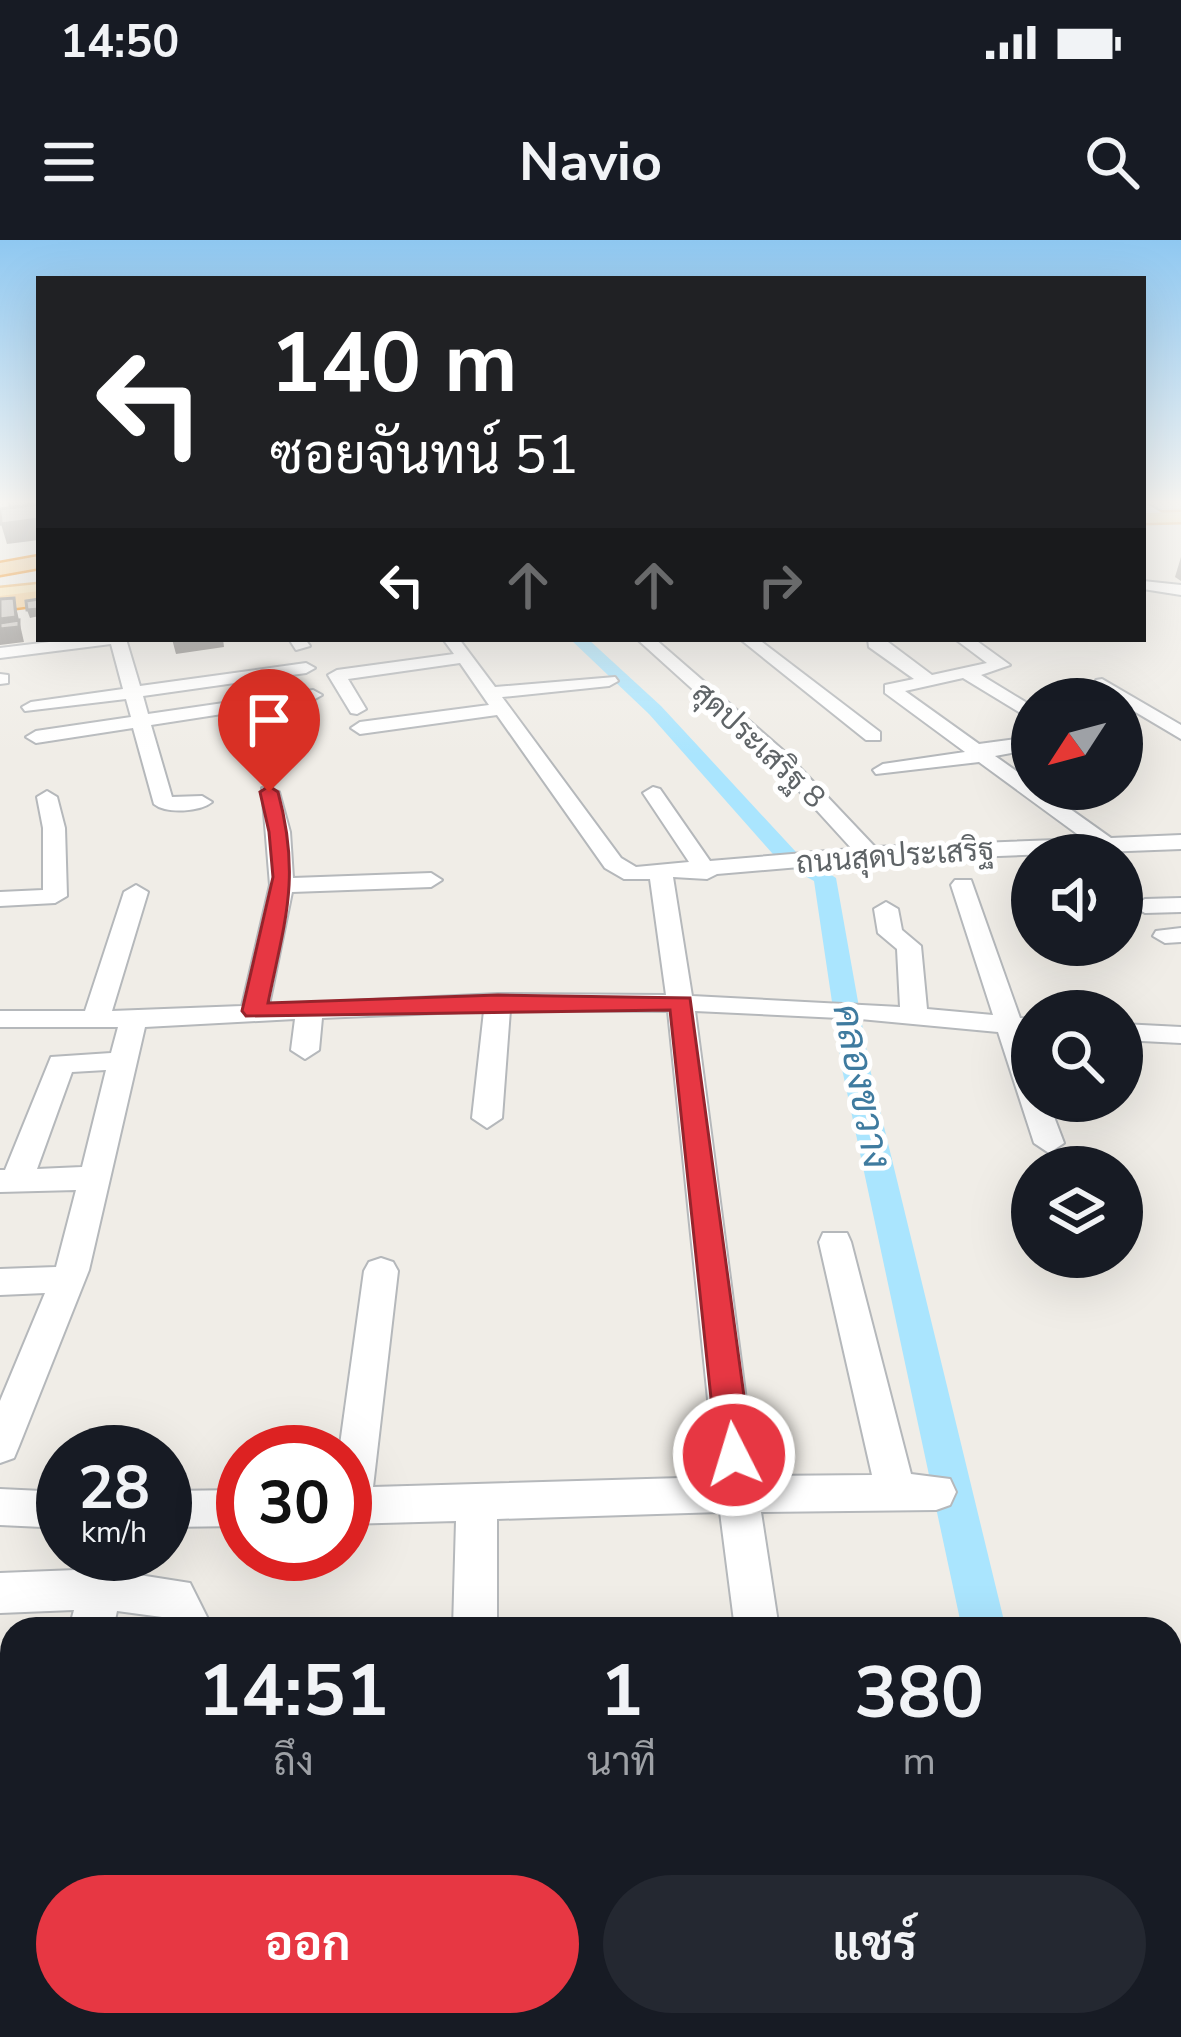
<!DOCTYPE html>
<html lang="th">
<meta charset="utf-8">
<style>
:root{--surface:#171b24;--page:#242831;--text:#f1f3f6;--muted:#9ea1a6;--accent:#e73743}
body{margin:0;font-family:"Nunito Sans",Sarabun,sans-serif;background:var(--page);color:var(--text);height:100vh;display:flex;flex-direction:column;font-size:45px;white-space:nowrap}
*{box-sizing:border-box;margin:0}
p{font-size:39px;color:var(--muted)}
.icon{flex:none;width:66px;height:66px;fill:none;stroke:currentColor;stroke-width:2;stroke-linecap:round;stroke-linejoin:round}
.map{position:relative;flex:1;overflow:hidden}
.side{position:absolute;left:0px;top:1377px;width:1182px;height:420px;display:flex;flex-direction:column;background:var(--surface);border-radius:36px 36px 0 0;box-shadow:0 12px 48px #0002}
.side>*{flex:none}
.guide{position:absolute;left:36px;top:36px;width:1110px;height:366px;border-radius:0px;box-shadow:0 12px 48px #0002;background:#202124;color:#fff;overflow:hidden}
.needle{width:78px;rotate:234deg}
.fabs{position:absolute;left:1011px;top:438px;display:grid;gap:24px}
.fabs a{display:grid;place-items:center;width:132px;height:132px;border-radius:50%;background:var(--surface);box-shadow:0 12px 48px #0002;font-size:60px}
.speed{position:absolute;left:36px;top:1185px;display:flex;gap:24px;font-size:60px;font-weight:700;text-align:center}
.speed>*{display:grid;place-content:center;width:156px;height:156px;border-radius:50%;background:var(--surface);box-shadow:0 12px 48px #0002;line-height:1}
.speed small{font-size:30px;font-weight:400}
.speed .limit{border:18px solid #d22;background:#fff;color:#111}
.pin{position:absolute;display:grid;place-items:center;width:102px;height:102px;color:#fff;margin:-123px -51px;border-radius:50% 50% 50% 0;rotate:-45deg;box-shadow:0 0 12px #0007}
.pin .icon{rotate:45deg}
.me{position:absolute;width:132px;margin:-66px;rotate:355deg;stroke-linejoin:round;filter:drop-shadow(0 0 9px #0008)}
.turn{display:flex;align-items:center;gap:42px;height:252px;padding:0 36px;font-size:54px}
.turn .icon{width:156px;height:156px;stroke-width:2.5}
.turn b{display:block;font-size:84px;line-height:102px}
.lanes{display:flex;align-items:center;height:114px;padding:0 36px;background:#0003;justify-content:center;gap:60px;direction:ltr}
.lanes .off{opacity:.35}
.eta{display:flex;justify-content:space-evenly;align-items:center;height:204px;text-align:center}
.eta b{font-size:72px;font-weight:700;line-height:84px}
.primary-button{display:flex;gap:24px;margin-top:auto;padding:24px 36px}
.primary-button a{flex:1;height:138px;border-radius:72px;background:var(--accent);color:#fff;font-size:48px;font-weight:700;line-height:138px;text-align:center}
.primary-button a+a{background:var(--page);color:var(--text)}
.status{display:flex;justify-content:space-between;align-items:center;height:84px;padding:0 60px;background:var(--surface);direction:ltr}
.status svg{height:33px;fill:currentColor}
header{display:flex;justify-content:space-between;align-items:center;height:156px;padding:0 36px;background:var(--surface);font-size:54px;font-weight:700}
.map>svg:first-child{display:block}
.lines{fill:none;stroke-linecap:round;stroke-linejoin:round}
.canal{fill:#aae5fe;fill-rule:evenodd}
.minor-casing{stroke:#b5b8bb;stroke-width:4}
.major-casing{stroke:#efb362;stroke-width:5}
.highway-casing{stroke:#f48704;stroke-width:5}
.minor{fill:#fff;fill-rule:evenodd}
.major{fill:#fee6af;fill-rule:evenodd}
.highway{fill:#fbd294;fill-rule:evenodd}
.wall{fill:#afaca9}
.shaded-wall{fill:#8f8c89}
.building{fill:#ccc8c4;stroke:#8f8c89;stroke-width:3}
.route{fill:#e73743;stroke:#96242c;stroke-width:3}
.labels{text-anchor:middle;stroke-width:10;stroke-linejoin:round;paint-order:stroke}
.far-street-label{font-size:30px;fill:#5f6467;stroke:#fff}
.water-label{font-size:39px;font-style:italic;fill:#3f7b9f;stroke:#fff}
</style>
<div class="status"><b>14:50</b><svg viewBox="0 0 49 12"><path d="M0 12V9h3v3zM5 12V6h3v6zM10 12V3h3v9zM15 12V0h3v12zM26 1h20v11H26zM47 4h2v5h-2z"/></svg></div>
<header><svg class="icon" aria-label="menu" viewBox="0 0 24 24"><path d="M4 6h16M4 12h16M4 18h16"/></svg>Navio<svg class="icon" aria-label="search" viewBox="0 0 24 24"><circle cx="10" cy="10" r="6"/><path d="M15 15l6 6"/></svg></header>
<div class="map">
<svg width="1181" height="1797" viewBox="0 0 1181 1797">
<rect width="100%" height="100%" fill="#f0ede7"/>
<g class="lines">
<g class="canal">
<polygon points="570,399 588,399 661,466 796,612 836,638 870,829 1006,1389 962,1389 842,829 814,641 780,622 649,474"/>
<polygon points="1049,1785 1103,1785 1106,1797 1052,1797"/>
</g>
<g class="minor-casing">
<g id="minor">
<polygon points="1143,262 1166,275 1166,281 1156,281 1143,271"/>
<polygon points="1143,341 1181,345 1181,355 1143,349"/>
<path d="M74 399H126L140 446 306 423 315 428 306 433 143 456 148 474 313 450 322 455 313 460 151 485 172 557 202 556 212 562C200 572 166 574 154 564L133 488 36 503 26 497 36 491 131 477 126 459 25 471 22 467 31 462 123 449 111 404 0 418V408Z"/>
<polygon points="289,399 305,399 310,406 296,410"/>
<path d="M443 399H459L495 447 615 437 618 441 609 446 502 457 621 618 636 627 689 622 643 553 653 547 660 549 710 621 852 609 771 520 637 399H655L785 512 875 607 1084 599 979 522 876 534 873 530 883 524 965 512 885 453V445L914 439 869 407 868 399H884L932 435 987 423 955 399H974L1010 425 981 435 1032 466V480L963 438 905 451 979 504 1032 497V509L995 516 1032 542V549H1042L1111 598 1181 595V609L869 621 717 634 707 639 673 637 692 756 900 767 897 709 878 693 874 669 886 662 898 669 902 690 921 706 927 769 993 775 951 645 955 640H971L1020 778 1032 779V795H1026L1032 812V861H1048L1064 903 1049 913 1034 903 998 792 860 779 695 771 756 1236 872 1235 819 1002 823 993H847L851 1002 911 1234 950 1239 956 1252 950 1265 936 1270 761 1272 779 1389H735L720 1272 497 1279V1389H453L456 1281 345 1284V1212H339L364 1031 369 1022 381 1018 393 1022 398 1031 373 1247 716 1237 668 771 510 770 502 878 487 888 472 878 484 771 322 778 319 810 305 819 291 810 295 779 145 787 89 1030 19 1206 14 1218 0 1223V1161L45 1053 0 1055V1029L56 1027 76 950 0 952V930H5L51 817 111 813 118 787H0V771H85L124 652 136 645 148 652 112 771 242 766 270 645 262 548 279 552 290 592 293 638 431 633 442 640 431 647 292 652 269 765 498 754 666 755 650 639H624L605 628 497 475 360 494 351 488 360 482 489 465 460 423 348 439 366 469 357 474 351 473 328 435 337 430 454 414ZM106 830 82 927 37 929 72 832Z"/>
<polygon points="740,399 758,399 880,492 880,500 866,500"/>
<polygon points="0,434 8,435 8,443 0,444"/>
<polygon points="1102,439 1181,485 1181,499 1122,464 1122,459 1096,448 1096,440"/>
<polygon points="47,551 57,557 65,588 67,656 55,663 0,666 0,652 43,650 43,588 37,557"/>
<polygon points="1181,658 1181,672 1145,673 1133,666 1145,659"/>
<polygon points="1181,688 1181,702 1165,703 1153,696 1156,691"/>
<polygon points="1122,784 1181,787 1181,803 1122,800"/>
<polygon points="0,1249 63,1252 63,1288 0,1285"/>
<polygon points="243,1250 243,1286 165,1287 165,1251"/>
<polygon points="101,1329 190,1343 213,1389 168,1389 162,1377 117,1371 113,1389 69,1389 74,1370 0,1373 0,1333"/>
<rect x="440" y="1785" width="54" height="12"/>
<polygon points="784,1785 838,1785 839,1797 785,1797"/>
<polygon points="921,1785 975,1785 977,1797 923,1797"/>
</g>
</g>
<g class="major-casing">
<g id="major">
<polygon points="1181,272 1181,282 1143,283 1143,273"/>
<polygon points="39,344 39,356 0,360 0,348"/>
</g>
</g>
<g class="highway-casing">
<g id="highway">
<polygon points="39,316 39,328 0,335 0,323"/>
<polygon points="39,351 39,365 0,370 0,356"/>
</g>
</g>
<use href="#minor" class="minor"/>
<use href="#major" class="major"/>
<use href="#highway" class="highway"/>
</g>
<polygon class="wall" points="1181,317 1181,341 1175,337"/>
<g class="shaded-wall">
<polygon points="39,279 39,300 7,304 1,284"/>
<polygon points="14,358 24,402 0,405 0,379"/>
<polygon points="39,369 39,376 30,378 27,370"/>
<polygon points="172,399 223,399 224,407 176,414"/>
</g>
<g class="building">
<polygon points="9,262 38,262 38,264 10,267"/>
<polygon points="39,264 39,279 1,284 0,269"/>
<polygon points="14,358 16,377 0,379 0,359"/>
<polygon points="39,359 39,369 27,370 26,361"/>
<polygon points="19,380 19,387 0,389 0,383"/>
</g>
<linearGradient id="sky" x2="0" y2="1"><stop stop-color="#8fc8f1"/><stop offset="0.51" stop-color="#f8f7f4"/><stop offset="1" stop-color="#f8f7f4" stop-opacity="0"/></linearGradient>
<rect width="1181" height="514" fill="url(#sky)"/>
<path class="route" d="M269 546 278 552C301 637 285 680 268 763L498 755 690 758 752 1215 747 1226 734 1231 722 1226 717 1215 670 770 246 776 242 771 273 637 269 592 260 552Z"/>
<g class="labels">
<g class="far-street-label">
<text transform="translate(759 505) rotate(43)" y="10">สุดประเสริฐ 8</text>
<text transform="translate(895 616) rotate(-4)" y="10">ถนนสุดประเสริฐ</text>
</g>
<g class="water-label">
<text transform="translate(863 846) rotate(79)" y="14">คลองขวาง</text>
</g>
</g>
</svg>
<div class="fabs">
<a><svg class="needle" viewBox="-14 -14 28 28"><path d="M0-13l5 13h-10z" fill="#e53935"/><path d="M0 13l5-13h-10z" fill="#9ea1a6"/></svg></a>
<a><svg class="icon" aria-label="sound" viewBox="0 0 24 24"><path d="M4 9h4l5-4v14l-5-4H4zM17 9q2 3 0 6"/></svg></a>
<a><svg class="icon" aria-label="search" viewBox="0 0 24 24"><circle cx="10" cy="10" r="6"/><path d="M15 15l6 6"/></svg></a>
<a><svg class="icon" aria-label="layers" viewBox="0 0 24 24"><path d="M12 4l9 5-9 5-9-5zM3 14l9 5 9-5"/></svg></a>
</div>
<div class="speed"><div>28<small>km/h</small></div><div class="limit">30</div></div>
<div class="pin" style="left:269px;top:552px;background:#d93025"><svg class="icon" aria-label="arrive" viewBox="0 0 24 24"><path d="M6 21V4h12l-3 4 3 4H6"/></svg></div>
<svg class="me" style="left:734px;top:1215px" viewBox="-20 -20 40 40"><circle r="17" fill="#e73743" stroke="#fff" stroke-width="3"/><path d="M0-11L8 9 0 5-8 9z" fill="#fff"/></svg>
<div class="guide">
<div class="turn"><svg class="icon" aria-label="left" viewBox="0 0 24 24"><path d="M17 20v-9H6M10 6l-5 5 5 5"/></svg><div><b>140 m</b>ซอยจันทน์ 51</div></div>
<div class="lanes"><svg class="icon" aria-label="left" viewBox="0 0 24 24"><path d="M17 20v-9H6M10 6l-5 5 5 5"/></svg><svg class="icon off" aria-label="ahead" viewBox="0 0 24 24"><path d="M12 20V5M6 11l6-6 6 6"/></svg><svg class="icon off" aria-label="ahead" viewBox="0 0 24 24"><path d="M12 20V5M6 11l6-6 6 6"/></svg><svg class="icon off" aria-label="right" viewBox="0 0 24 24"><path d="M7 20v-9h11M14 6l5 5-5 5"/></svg></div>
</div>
<section class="side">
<div class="eta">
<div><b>14:51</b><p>ถึง</p></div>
<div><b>1</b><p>นาที</p></div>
<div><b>380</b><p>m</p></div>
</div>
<div class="primary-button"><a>ออก</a><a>แชร์</a></div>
</section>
</div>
